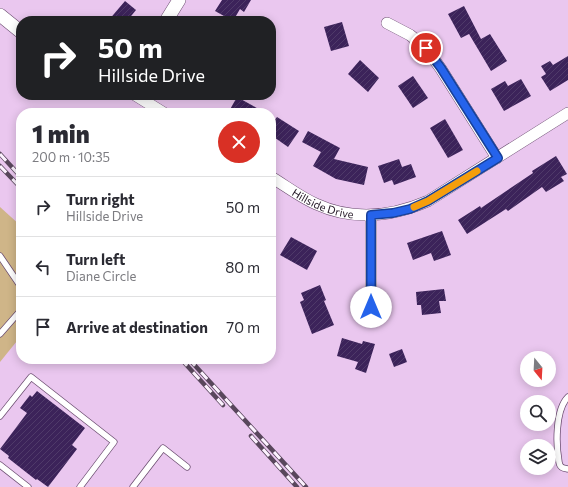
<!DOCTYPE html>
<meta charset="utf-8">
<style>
:root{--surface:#fff;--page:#f7f7f7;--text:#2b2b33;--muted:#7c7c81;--line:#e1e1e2}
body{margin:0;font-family:Commissioner,sans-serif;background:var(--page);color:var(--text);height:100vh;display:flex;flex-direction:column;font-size:15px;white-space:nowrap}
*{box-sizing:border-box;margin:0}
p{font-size:13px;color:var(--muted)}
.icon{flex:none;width:22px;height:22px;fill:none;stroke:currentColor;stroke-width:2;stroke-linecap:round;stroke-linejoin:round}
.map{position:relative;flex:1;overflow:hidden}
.details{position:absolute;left:16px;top:108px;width:260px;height:256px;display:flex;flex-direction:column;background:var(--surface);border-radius:16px;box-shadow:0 2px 10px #0003}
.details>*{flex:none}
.top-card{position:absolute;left:16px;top:16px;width:260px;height:84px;border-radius:16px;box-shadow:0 2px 10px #0003;background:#202124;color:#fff;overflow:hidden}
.needle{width:26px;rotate:162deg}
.tools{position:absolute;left:520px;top:351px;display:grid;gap:8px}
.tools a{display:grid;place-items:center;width:36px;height:36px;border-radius:50%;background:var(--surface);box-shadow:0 2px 10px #0003;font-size:20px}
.pin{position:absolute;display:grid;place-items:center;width:34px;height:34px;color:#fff;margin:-17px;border:2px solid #fff;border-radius:50%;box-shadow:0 1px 4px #0007}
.me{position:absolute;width:44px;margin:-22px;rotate:0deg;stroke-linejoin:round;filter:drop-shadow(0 0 3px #0008)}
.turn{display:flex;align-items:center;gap:14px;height:84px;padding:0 16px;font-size:18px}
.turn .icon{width:52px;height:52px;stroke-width:2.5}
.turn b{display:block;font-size:28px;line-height:34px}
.round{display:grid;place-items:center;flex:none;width:42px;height:42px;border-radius:21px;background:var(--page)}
.summary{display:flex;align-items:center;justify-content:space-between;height:68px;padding:0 16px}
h1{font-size:24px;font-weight:800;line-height:30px}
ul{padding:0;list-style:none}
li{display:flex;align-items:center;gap:12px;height:60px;padding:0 16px;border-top:1px solid var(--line)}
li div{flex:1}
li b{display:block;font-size:15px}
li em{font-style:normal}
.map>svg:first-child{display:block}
.park{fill:#cfb588}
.building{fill:url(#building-hatch)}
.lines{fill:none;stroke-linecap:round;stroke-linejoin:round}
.service-casing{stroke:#6c4e71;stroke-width:7}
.minor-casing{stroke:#6c4e71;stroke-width:12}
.tertiary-casing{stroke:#6c4e71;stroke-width:14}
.service{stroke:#fff;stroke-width:5.5}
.minor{stroke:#fff;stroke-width:11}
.tertiary{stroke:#fff;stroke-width:13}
.rail-casing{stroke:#59475c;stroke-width:4.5}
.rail{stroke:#fcf2fe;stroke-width:3;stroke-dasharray:9;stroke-linecap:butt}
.route-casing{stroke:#184099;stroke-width:10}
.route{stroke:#2563eb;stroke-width:7}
.slow{stroke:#f59e0b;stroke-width:7}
.labels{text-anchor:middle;stroke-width:4;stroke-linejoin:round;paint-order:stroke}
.street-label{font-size:11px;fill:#241826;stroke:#fcf2fe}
</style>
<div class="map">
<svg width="568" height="487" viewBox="0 0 568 487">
<defs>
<pattern id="building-hatch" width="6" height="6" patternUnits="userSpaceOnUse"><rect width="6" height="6" fill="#3c235a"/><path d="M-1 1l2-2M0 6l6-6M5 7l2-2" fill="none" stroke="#4f3a69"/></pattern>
</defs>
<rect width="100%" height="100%" fill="#eac7ef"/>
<polygon class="park" points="0,207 21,226 21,336 0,362"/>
<g class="building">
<polygon points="222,0 251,0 244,12 240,9 233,21 215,11"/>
<polygon points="125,1 136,10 127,21 108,21"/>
<polygon points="464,6 481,39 490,34 507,61 491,71 469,34 461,38 448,14"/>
<polygon points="342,22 349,46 331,51 324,27"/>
<polygon points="568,56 568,80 550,91 541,77 546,74 541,66 550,61 553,65"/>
<polygon points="360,60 379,78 368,92 348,74"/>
<polygon points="413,76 428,98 413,108 398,86"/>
<polygon points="521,79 531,96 504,111 491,89 505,81 508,86"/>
<polygon points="237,97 266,113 228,113"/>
<polygon points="277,117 299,131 288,147 271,135 271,125"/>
<polygon points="445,119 463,150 448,158 430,128"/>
<polygon points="308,131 340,148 334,159 368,167 364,185 336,179 313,166 321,152 302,142"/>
<polygon points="556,156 567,174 561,177 564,181 546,192 542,187 508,211 506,209 467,234 458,220 480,206 481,208 533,173 532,171"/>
<polygon points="399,159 402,167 411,164 416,177 394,185 392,180 384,183 378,166"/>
<polygon points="442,231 451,255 434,261 431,253 413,260 407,243"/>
<polygon points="291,237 317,251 307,270 280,255"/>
<polygon points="320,285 326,300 324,301 334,325 312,334 300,302 304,300 301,293"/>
<polygon points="444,289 446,301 439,301 441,313 422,315 421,305 417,305 416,292"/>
<polygon points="342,338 362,344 363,341 375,344 366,373 355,369 358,362 337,356"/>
<polygon points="402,349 407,362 394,367 389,354"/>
<polygon points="37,391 85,428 72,445 77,449 48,487 37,479 36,480 8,458 9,456 0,449 27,413 20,408 30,395 32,397"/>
</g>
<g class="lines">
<g class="service-casing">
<g id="service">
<polyline points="0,256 21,287"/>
<polyline points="0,334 21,310"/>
<path d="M568 397C555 410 556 445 559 462 560 468 563 468 568 469"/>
<polyline points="0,416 31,377 114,442 80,487"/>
<polyline points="0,465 28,487"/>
<polyline points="133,487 163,448 187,467"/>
</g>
</g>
<g class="minor-casing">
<g id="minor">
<polyline points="387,23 410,35 426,48 441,69 497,158"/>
<polyline points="135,95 164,113"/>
<path id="s1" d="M271 177C286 186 300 197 316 204 353 221 391 217 428 201L568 113"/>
<polyline points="371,215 371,307"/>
</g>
</g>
<g class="tertiary-casing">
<g id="tertiary">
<polyline points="0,15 21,32"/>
<polyline points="166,21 179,0"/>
</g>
</g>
<use href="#service" class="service"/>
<use href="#minor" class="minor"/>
<use href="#tertiary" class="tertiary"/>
<g class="rail-casing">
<g id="rail">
<polyline points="0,154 21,177"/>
<polyline points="0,166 21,188"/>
<polyline points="181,359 223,405"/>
<polyline points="189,359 306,487"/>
<polyline points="251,436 297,487"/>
</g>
</g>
<use href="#rail" class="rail"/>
</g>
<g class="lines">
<g class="route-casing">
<polyline id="route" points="371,307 371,215 393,213 410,209 428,201 498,158 441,68 426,48"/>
</g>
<use href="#route" class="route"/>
<polyline class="slow" points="414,207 428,201 477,171"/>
</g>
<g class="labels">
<g class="street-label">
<text dy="4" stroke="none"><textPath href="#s1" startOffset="59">Hillside Drive</textPath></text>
</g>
</g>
</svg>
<div class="tools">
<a><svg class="needle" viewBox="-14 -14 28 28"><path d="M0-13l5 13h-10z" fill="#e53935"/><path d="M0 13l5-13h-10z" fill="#7c7c81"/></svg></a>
<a><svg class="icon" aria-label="search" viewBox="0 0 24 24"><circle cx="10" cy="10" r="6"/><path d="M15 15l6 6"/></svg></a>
<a><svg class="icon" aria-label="layers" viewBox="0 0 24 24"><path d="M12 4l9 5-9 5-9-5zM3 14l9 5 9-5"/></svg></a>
</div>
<div class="pin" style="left:426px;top:48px;background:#d93025"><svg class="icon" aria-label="arrive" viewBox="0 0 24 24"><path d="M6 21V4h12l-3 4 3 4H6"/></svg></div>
<svg class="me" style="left:371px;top:307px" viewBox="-20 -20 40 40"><circle r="19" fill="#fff"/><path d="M0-13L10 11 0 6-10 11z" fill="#2563eb"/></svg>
<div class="top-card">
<div class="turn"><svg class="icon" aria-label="right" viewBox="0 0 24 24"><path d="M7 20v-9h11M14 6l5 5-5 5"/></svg><div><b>50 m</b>Hillside Drive</div></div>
</div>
<section class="details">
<div class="summary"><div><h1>1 min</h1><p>200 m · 10:35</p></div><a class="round" style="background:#d93025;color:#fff"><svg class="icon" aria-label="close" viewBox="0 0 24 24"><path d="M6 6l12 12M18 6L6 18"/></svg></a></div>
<ul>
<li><svg class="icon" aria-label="right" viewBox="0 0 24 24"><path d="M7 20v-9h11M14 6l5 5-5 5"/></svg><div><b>Turn right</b><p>Hillside Drive</p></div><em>50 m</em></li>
<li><svg class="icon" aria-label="left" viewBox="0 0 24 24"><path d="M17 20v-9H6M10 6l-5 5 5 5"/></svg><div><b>Turn left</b><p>Diane Circle</p></div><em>80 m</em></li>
<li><svg class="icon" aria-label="arrive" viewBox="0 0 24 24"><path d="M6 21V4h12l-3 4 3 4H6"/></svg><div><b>Arrive at destination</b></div><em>70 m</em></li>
</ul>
</section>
</div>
